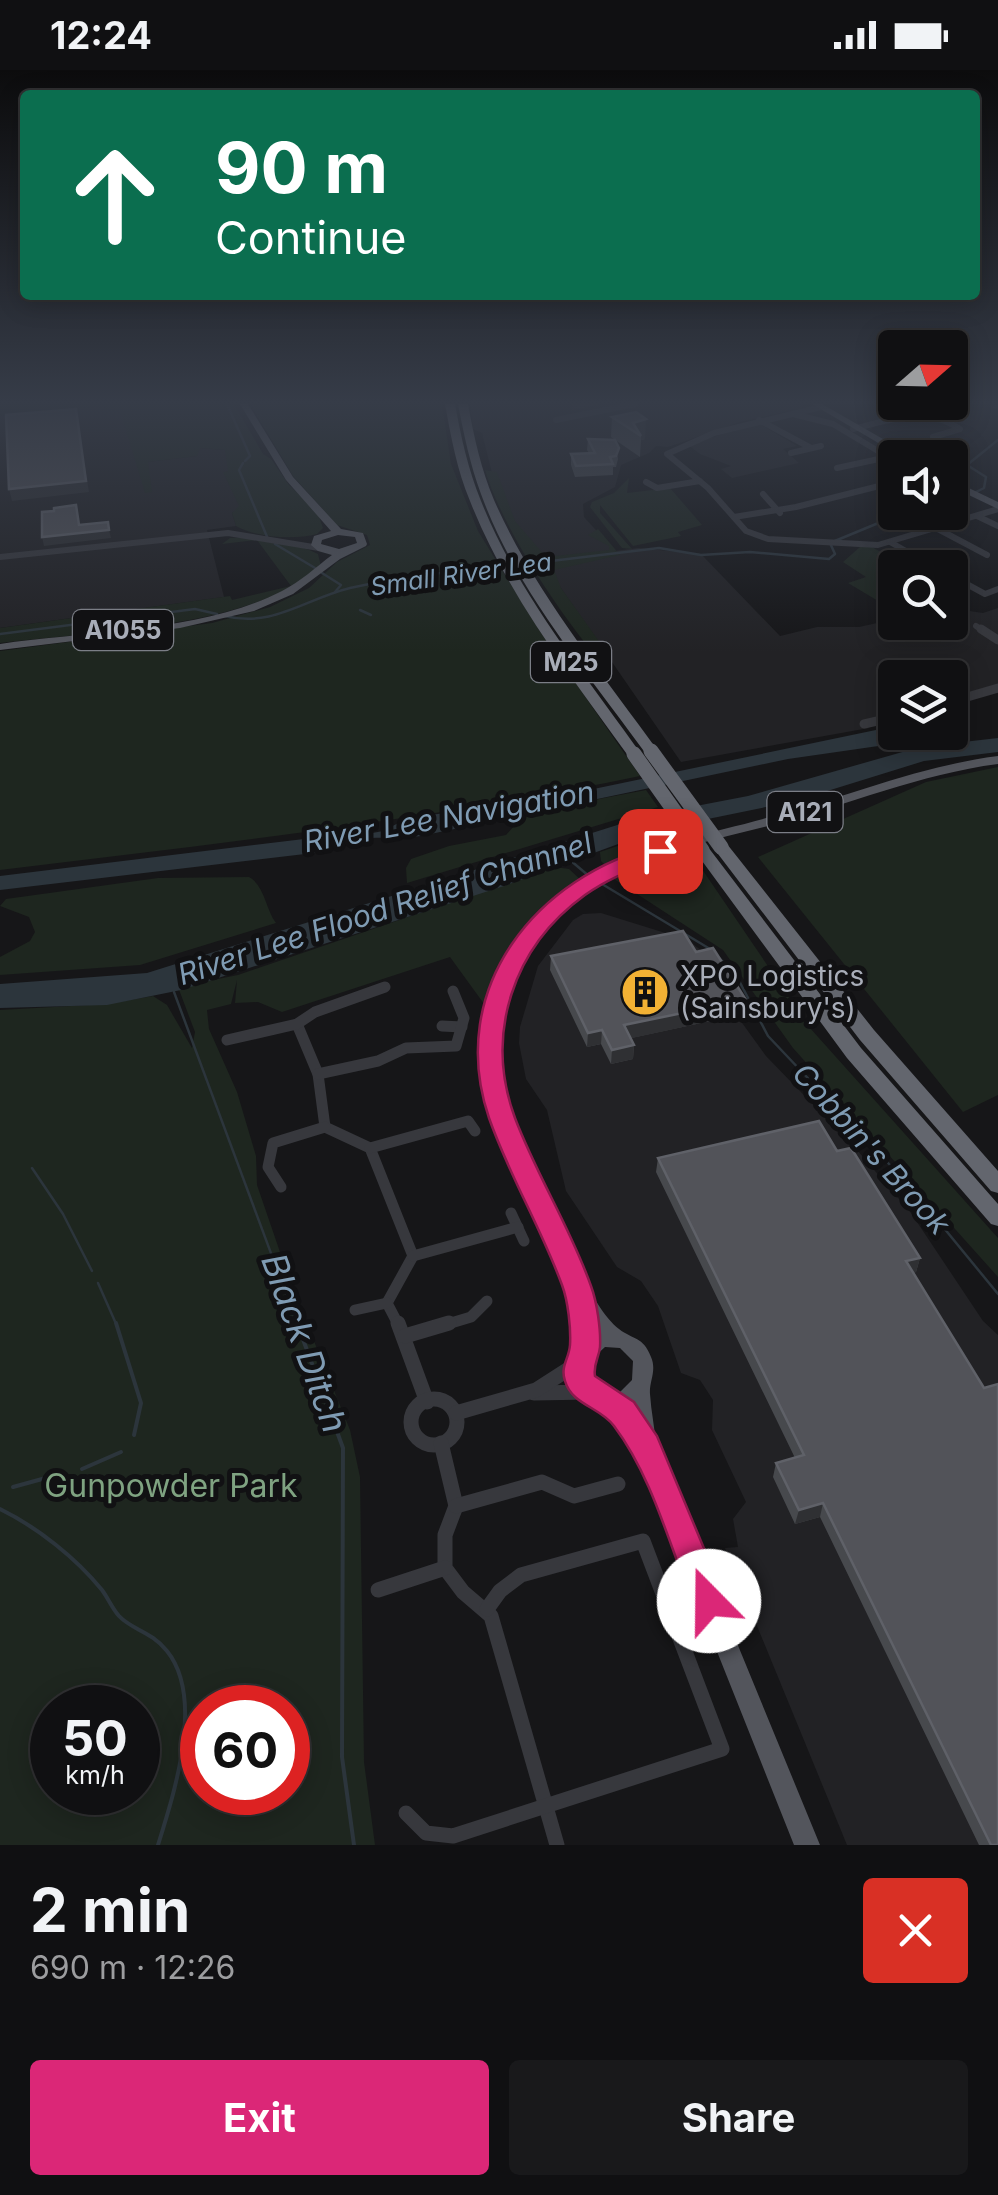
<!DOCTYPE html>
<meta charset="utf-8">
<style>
:root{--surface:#101012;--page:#19191b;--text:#f1f3f6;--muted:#9c9d9f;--line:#303032;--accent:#db2777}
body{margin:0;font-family:Inter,sans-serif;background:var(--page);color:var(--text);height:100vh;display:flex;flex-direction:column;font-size:38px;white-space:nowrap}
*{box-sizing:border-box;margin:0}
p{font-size:32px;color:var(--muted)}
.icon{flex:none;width:55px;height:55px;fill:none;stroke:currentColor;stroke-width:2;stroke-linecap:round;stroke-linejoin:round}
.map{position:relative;height:1775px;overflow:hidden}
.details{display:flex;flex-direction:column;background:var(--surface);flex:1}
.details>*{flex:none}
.hud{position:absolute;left:20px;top:20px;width:960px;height:210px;border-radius:10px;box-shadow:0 5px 25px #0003,0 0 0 2px var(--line);background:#0b6e4f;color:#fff;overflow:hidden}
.needle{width:65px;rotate:70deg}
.fabs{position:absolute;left:878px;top:260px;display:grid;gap:20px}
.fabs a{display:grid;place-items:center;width:90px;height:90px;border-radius:10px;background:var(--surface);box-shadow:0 5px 25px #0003,0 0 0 2px var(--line);font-size:50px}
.speed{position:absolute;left:30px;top:1615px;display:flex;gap:20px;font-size:50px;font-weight:700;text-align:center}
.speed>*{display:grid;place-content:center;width:130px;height:130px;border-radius:50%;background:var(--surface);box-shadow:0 5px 25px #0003,0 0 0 2px var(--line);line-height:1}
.speed small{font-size:25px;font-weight:400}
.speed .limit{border:15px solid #d22;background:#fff;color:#111}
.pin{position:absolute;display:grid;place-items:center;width:85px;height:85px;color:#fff;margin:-42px;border-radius:20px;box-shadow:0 5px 15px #0006}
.me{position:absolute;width:110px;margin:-55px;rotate:338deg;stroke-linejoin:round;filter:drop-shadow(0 0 8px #0008)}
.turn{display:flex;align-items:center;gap:35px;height:210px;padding:0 30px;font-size:45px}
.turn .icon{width:130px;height:130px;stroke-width:2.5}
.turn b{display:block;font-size:70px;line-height:85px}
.round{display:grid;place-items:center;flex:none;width:105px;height:105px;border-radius:10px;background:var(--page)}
.headline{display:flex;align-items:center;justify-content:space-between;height:170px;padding:0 30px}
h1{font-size:60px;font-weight:700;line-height:75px}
.action{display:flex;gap:20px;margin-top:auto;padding:20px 30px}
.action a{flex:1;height:115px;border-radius:10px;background:var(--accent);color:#fff;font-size:40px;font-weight:700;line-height:115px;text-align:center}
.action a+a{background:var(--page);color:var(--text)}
.status{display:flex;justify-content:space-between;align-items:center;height:70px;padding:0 50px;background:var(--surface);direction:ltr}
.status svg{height:28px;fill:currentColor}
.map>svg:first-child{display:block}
.built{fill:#222225}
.green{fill:#1e261f;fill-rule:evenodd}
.water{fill:#2c353c}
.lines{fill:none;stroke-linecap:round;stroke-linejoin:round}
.stream-far1{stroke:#2c353c;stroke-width:2.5}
.stream{stroke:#2c353c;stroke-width:4}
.minor-far3{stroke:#37383d;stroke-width:6}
.minor-far2{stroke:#37383d;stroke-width:9}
.minor-far1{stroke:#37383d;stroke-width:11}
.minor{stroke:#37383d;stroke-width:15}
.primary{fill:#53555c;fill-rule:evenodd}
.motorway{fill:#63666e;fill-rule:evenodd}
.motorway-bridge{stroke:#63666e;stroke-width:15}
.wall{fill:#47494d}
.shaded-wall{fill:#2f3033}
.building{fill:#525359;stroke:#5f6168;stroke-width:2.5}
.route{fill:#db2777;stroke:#8e194d;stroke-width:2.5}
.labels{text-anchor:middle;stroke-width:10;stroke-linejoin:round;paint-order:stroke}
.far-water-label{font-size:25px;font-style:italic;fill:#7f9bb3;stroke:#111113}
.shield{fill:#111113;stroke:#7b7e86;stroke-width:2.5}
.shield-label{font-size:25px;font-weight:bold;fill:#a8adb8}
.poi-label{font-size:28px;fill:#a8adb8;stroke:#111113;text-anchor:start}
.water-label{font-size:30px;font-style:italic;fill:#7f9bb3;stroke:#111113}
.near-park-label{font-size:32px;fill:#7fa381;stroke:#111113}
.near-water-label{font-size:35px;font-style:italic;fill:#7f9bb3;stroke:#111113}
</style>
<div class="status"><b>12:24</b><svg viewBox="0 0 49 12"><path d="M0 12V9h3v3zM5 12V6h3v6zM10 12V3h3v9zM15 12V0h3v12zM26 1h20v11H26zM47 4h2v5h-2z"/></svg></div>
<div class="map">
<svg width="998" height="1775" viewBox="0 0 998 1775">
<rect width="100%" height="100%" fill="#161618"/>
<g class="built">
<polygon points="470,334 803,334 802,338 740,352 668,377 656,376 649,383 621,395 615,417 583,434 584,447 615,481 638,478 701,484 780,566 817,557 859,557 895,549 895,552 950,552 950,542 963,540 983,543 998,538 998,614 950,628 950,608 895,608 895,644 862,652 869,658 681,692 498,427 482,363 473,359"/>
<polygon points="104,336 121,340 147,406 147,392 197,386 199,378 225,380 229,392 228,401 224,403 240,437 232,443 236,456 207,460 224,527 0,558 0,346"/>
<polygon points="760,354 797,376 783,379 799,393 732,408 721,399 731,396 700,384 687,374"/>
<polygon points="601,843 688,870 722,897 752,944 740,950 766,986 857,1080 911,1143 983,1251 998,1265 998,1775 847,1775 725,1478 738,1477 733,1449 746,1432 712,1360 713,1330 700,1310 681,1303 658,1236 641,1211 617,1197 566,1121 547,1040 526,1009 519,973 520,957 538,896 573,850 583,844"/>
</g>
<g class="green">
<path d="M0 334H234L263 384 271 389 289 415 317 441 323 458 317 464C294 470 257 468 236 456L232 443 239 436 223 402 228 401 225 380 200 378 197 386 148 392 152 422 145 423 120 340 106 341 103 336 0 346Z"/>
<path d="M250 334H442L451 394 478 461 539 560 640 706C429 750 214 774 0 800V581L212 553 270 537 309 518 337 492 370 475 367 465 337 455 293 406Z"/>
<path d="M485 400 497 402 515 451 546 487 609 480V476L588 465 598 459 620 485 554 500 561 518 606 581 593 583C555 536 502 457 485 400Z"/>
<polygon points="629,408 627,423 670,418 702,455 678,462 681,466 633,476 600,435 600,443 632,479 622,478 590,437 592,432 614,423"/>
<path d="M230 468C259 467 291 471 318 484L321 496C255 558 90 562 0 573V558L230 526 232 530 291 516 257 470 222 474Z"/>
<polygon points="860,477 872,477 907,497 895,498 895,541 848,513 866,507 843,492"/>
<polygon points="998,697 998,1025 963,1042 758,787 926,712"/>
<polygon points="646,720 658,737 407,813 406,798 411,789 449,776 506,765 526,743"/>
<polygon points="673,757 682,771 608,798 601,791 600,782"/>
<polygon points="689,780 810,958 998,1168 998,1207 793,978 723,880 614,809"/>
<path d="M555 797 569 799 582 811C534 834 504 891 487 938L450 887 282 942 258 932 235 933 237 910 231 934 207 940 209 959 237 1022 256 1086 257 1115 292 1217 350 1360 360 1407 364 1692 375 1775H0V940L107 934 153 926 167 935 192 978 195 962 178 917 238 905ZM52 1638H138V1722H52ZM202 1638H288V1722H202Z"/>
<path d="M249 807C265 816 265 838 276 853L140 895 0 905V887L30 871 35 862 29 847 0 836 6 829 158 808Z"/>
</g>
<g class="water">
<path d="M895 656V662L946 663 934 668 788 689 421 766C388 771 351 761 322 782L0 820V806L304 769 335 770 383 761 408 748 541 730Z"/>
<polygon points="998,668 998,682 924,691 795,731 659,759 504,816 181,920 107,935 0,938 0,914 147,903 649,745 748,726 920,677"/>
</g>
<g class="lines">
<g class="stream-far1">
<polyline points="227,334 250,386 245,391"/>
<polyline points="998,335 994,337 998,339"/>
<polyline points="243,393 239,400 268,469"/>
<polyline points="976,422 984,418 986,407 967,395 998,370"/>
<polyline points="950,428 968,424"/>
<polyline points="275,474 315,498"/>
<polyline points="526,494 659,478 701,485 750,482 829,489 835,484 830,473 905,442"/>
<polyline points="322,503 341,515 335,522"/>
<polyline points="360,540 371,545"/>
<path d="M225 546C272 558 305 529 350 518 400 507 452 501 503 496"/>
<polyline points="0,564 195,539 217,544"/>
<polyline points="570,790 590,807"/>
<polyline points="597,811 710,879"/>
<polyline points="719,888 736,905 768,966 907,1113 998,1224"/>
<polyline points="174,922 298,1256"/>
<polyline points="32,1098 63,1144 92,1201"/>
<polyline points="98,1213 117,1256"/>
</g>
<g class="stream">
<polyline points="116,1253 141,1333 134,1365"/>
<polyline points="297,1253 343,1378 342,1687 354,1775"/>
<polyline points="82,1399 121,1382"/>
<polyline points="13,1417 64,1403"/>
<path d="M0 1439C37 1457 76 1488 102 1520 108 1528 112 1538 119 1546 132 1560 151 1561 167 1581 205 1628 174 1724 158 1775"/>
</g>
<g class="minor-far3">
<polyline points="821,337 714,363 667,384 708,418 746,461 768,469 878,475 998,439"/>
<polyline points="793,344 833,354 888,387 837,398"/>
<polyline points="556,350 635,334"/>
<polyline points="759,350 811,378"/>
<path d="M853 359C890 350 926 336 960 359L933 367"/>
<polyline points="791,383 821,376"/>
<polyline points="646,412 657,418 700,411"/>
<polyline points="763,424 780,443"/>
<polyline points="977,446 998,456"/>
<polyline points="734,447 796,437 895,412"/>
<polyline points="936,458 987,485"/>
<polyline points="890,472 936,498"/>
<polyline points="0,487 228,463 319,478"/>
<polyline points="950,505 985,524 998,519"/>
<polyline points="976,556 985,562"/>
</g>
<g class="minor-far2">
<polyline points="981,559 998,570"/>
<polyline points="950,632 998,618"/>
<polyline points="864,654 895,647"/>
</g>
<g class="minor-far1">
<polyline points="297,954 318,1004 325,1057 370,1078 413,1186 387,1233 399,1256"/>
<polyline points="442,956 462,957"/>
<polyline points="227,970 297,954 315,942 385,917"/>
<polyline points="318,1004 378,991 406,978 456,976 464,948 453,921"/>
<polyline points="370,1078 468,1051 475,1061"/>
<polyline points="281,1117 268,1097 273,1073 325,1057"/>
<polyline points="511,1143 524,1171"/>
<polyline points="413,1186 518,1157"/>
<polyline points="355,1240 387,1233"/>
<polyline points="441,1256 471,1247 487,1231"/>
</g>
<g class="minor">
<polyline points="398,1253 427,1332"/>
<polyline points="405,1266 449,1253"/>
<polyline points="534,1323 590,1322"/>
<circle cx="434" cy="1352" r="23"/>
<polyline points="456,1343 536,1320 578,1293"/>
<polyline points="441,1373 456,1436 445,1465 445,1498 463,1522 491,1546 557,1775"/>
<polyline points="456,1436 542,1412 574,1426 618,1414"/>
<polyline points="378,1520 445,1498"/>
<polyline points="406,1743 426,1763 453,1766 722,1679 643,1471 521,1505 500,1521 487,1539"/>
</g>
<g class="primary">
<path d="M240 334H248L293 407 341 459 363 463 367 474 366 476 340 489 293 524 254 541 180 558 0 580V574C88 561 203 562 282 521 300 512 316 497 332 485L318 481 311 475 314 466 331 461 286 410ZM338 465 355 467 357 473 339 479 321 474 322 470Z"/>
<polygon points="812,334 822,334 916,388 904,388"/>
<polygon points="950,409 998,432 998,439 950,416"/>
<path d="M998 686V694C920 704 848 735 772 755 721 768 669 779 621 801 536 840 481 929 504 1022 515 1069 545 1124 565 1169 576 1194 597 1242 619 1259 633 1270 643 1266 651 1287 657 1301 649 1311 650 1324 651 1341 655 1359 656 1376L820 1775H794L638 1383 606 1340 585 1331 572 1312 570 1297 576 1281 570 1224 571 1221C553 1184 538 1147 521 1109 481 1021 458 953 522 866 545 836 575 811 610 795 660 772 717 762 770 747 847 727 919 696 998 686ZM605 1277 620 1278 633 1291 632 1310 620 1322H604L591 1309 592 1289Z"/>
</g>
<g class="motorway">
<path d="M445 334H455C461 367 468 399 481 431 518 524 584 603 641 684L639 687H629C571 606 507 525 470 431 457 400 451 367 445 334Z"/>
<path d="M458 334H468C474 367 481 399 494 430 535 523 600 600 658 681L656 684H646C587 602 516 520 481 424 470 394 464 365 458 334Z"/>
<polygon points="721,772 727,774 874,960 998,1101 998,1123 991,1121 860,970 715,780 713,777"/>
<polygon points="702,775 708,777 861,978 998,1134 998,1156 991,1154 847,988 694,780"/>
</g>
<g class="motorway-bridge">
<polyline points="651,681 721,777"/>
<polyline points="634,684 702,780"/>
</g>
</g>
<g class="wall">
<polygon points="612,347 645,369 641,370 640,387 611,367"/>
<polygon points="588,369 615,370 618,389 616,397 613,397 613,405 575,407 571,395 571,384 589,383 587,380"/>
<polygon points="696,882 743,944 631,968 634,975 633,989 611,994 601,974 587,977 550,900 551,886"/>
<polygon points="658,1088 920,1188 916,1202 913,1203 998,1775 979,1775 820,1447 795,1454 773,1407 776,1393 795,1388 656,1102"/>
</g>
<g class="shaded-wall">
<polygon points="572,334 601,334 572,340"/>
<polygon points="76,339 89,422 12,431 9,419"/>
<polygon points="646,349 645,369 641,370 641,366 633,353"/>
<polygon points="109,460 111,468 44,476 42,467"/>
<polygon points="746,930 743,944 623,970 624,955"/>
<polygon points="602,960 601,974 587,977 588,963"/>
<polygon points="634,975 633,989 611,994 612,980"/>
<polygon points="920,1188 916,1202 902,1206 906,1191"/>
<polygon points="823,1433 820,1447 795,1454 799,1440"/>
</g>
<g class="building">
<polygon points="76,339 86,411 9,419 6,345"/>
<polygon points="636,342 646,349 633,353 641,366 612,347"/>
<polygon points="588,369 615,370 619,378 616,386 610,387 613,394 576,396 571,384 595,383"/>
<polygon points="76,435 79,455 108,452 109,460 42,467 42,442 54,441 54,438"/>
<polygon points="683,861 696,882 713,878 746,930 624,955 634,975 612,980 602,960 588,963 551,886"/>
<polygon points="819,1051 837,1081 851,1078 920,1188 906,1191 984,1318 998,1314 998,1775 991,1775 823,1433 799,1440 776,1393 804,1385 658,1088"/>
</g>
<linearGradient id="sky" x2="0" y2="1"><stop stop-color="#0c0c0d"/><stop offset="0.57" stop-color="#363c48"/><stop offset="1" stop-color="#363c48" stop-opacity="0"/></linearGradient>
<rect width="998" height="582" fill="url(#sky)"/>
<path class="route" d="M660 775 671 781 668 785C639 797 610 807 585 825 513 877 484 964 515 1048 537 1106 571 1159 591 1216 597 1232 601 1260 600 1277 599 1288 593 1294 595 1306L634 1332 657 1366 726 1531 721 1543 709 1548 697 1543C671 1482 654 1409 614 1356 600 1337 572 1335 565 1311 560 1296 569 1289 570 1275 571 1258 568 1231 562 1215 541 1158 509 1105 489 1048 445 918 537 805 660 775Z"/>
<defs>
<g id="building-disc" transform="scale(2.5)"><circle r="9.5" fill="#f2b134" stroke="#111113"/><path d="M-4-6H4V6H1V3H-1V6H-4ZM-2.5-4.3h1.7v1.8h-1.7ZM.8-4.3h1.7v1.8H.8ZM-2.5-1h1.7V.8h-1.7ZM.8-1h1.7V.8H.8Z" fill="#111"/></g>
</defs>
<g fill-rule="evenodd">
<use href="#building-disc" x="645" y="922"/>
</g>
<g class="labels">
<g class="far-water-label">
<text transform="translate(461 504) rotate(-8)" y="9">Small River Lea</text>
</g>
<g class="shield">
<rect x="73" y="540" width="100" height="40" rx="8"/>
<rect x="531" y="572" width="80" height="40" rx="8"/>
<rect x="767.5" y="722" width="75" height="40" rx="8"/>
</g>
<g class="shield-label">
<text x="123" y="569">A1055</text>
<text x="571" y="601">M25</text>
<text x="805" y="751">A121</text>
</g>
<g class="poi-label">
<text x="680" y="916">XPO Logistics<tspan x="680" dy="32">(Sainsbury's)</tspan></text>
</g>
<g class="water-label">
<text transform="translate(449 747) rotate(-10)" y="10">River Lee Navigation</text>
<text transform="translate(385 839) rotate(-18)" y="10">River Lee Flood Relief Channel</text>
<text transform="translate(871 1079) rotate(48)" y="10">Cobbin's Brook</text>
</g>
<g class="near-park-label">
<text x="171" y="1427">Gunpowder Park</text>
</g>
<g class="near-water-label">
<text transform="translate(304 1273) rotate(70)" y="12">Black Ditch</text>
</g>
</g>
</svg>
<div class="fabs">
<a><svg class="needle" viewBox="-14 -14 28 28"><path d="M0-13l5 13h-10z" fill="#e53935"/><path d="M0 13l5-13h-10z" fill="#9c9d9f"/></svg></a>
<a><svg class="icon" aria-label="sound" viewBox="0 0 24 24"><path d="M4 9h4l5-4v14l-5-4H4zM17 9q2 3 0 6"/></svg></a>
<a><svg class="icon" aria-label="search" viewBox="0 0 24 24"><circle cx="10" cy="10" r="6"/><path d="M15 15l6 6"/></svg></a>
<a><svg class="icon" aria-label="layers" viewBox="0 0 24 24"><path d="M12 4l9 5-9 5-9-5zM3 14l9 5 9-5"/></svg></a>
</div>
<div class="speed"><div>50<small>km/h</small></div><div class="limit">60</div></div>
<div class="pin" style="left:660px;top:781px;background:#d93025"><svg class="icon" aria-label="arrive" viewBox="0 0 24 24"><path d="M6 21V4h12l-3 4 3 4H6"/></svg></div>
<svg class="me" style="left:709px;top:1531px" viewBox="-20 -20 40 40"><circle r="19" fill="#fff"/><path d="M0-13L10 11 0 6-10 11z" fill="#db2777"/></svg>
<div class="hud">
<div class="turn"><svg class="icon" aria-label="ahead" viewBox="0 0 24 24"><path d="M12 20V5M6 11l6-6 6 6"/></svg><div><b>90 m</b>Continue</div></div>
</div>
</div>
<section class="details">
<div class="headline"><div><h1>2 min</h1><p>690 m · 12:26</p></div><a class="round" style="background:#d93025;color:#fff"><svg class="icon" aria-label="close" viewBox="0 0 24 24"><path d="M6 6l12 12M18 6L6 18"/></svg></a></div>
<div class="action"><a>Exit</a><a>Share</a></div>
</section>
